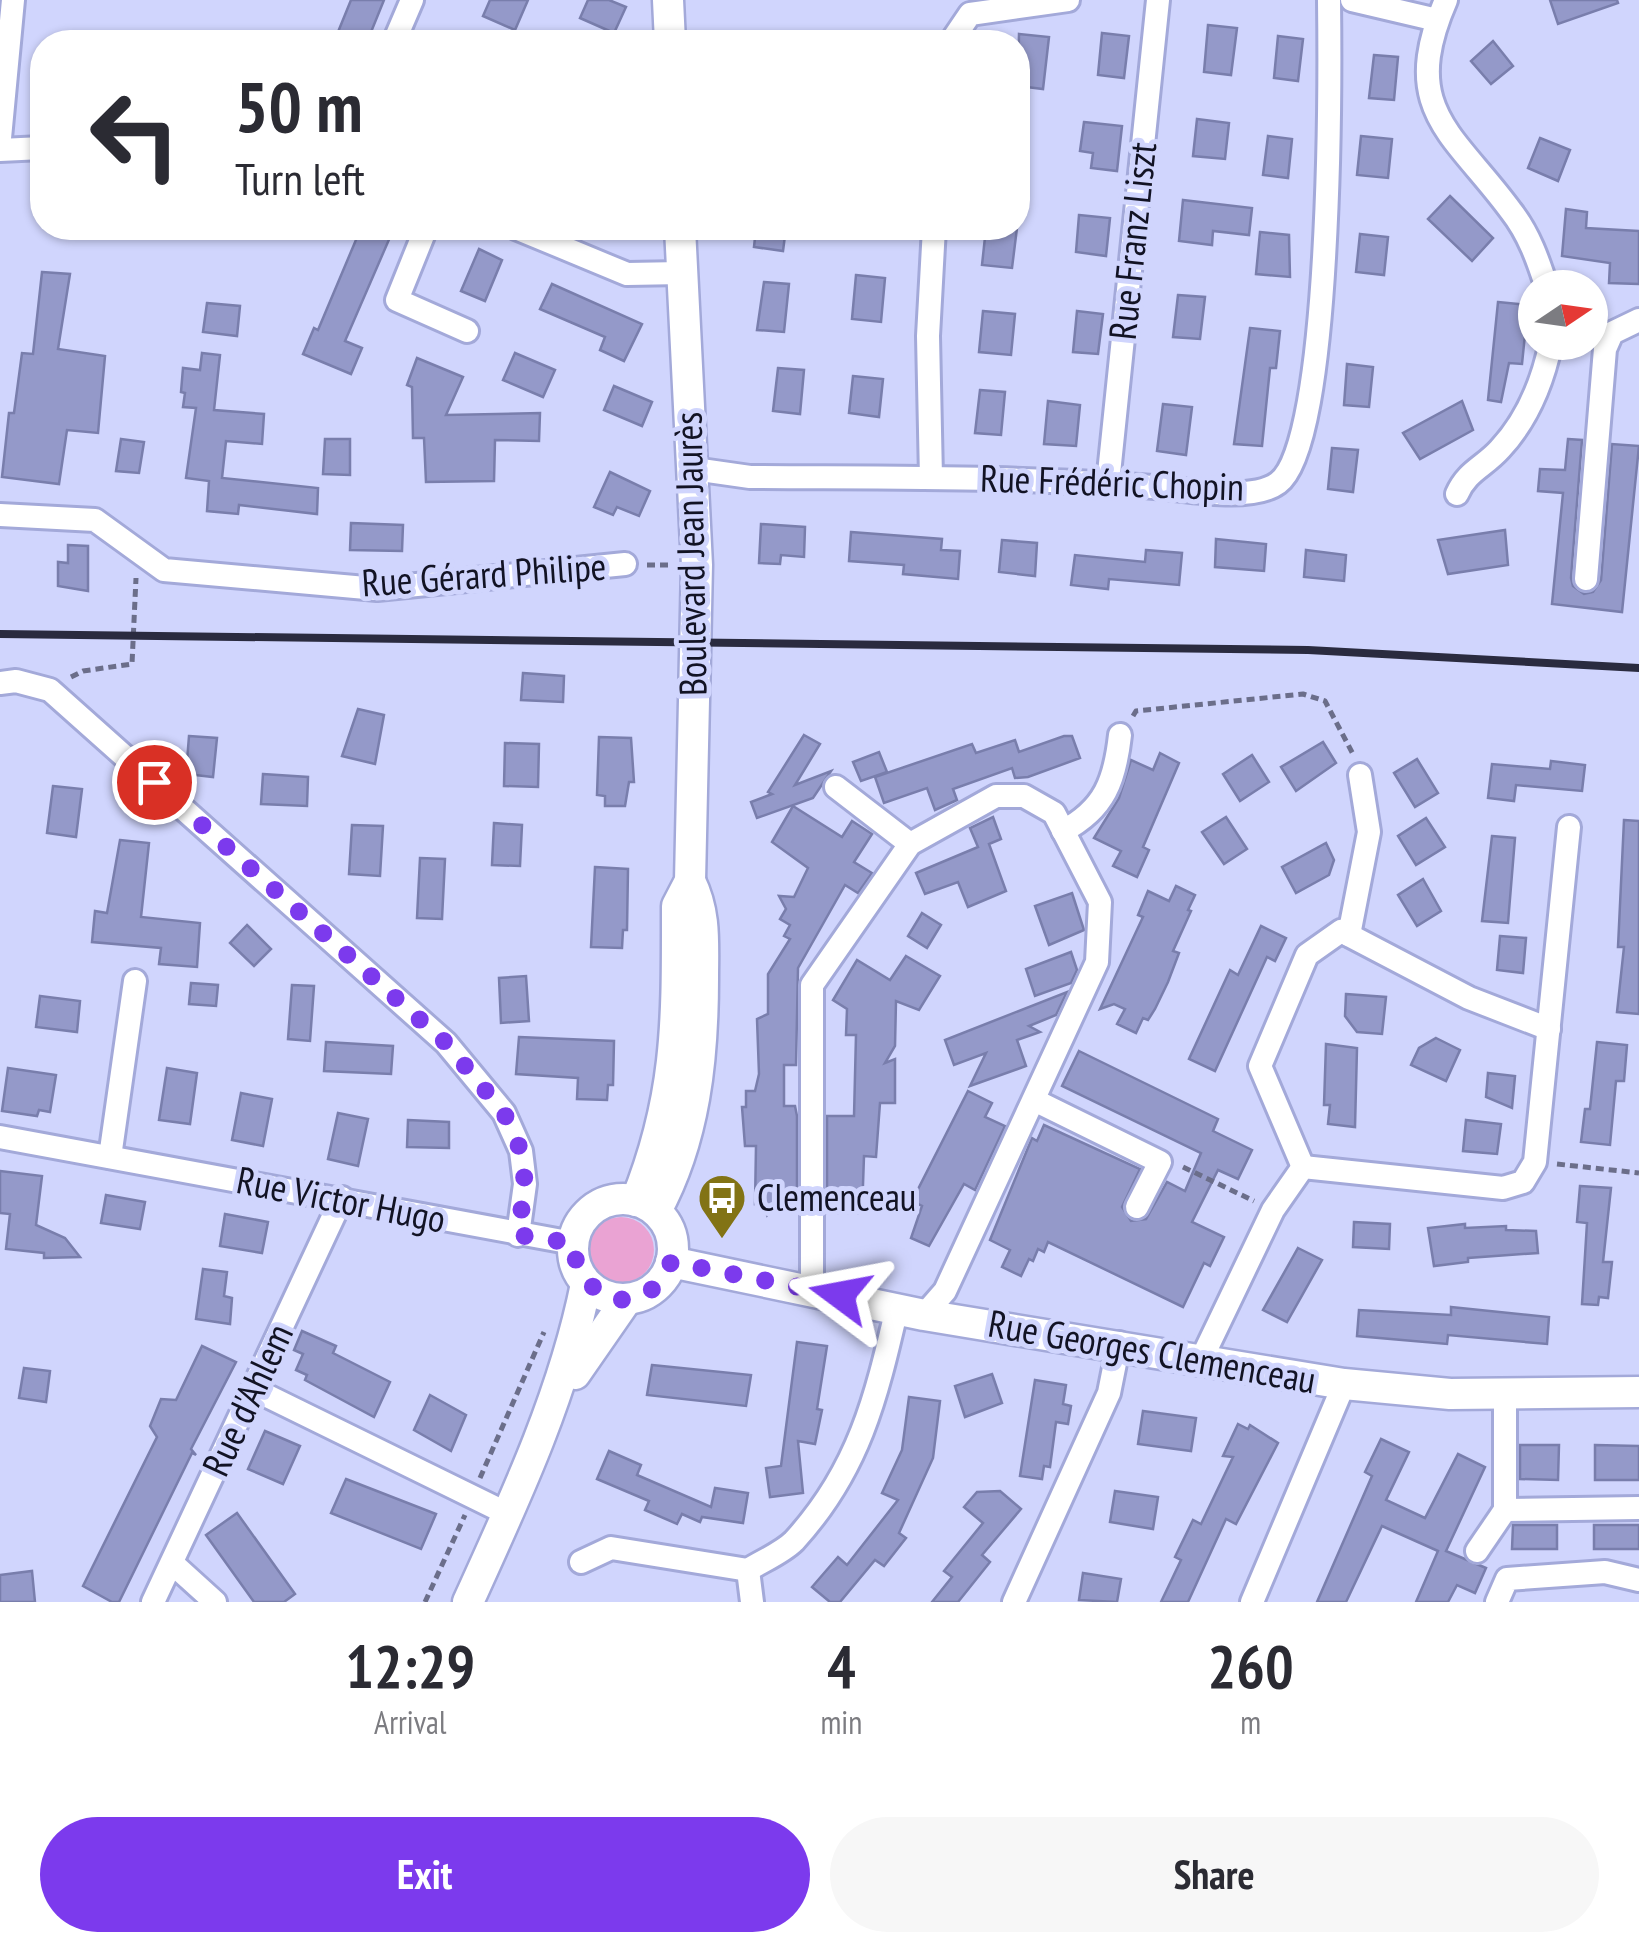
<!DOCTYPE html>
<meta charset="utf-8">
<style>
:root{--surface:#fff;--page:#f7f7f7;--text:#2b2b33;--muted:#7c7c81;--accent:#7c3aed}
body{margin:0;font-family:"PT Sans Narrow",sans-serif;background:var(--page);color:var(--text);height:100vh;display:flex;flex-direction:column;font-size:38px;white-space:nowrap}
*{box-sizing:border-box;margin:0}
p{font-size:32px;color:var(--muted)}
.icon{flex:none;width:55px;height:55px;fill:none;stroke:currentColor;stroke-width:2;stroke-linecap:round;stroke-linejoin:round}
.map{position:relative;height:1602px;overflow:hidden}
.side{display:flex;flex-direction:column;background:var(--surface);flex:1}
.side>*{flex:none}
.hud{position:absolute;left:30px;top:30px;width:1000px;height:210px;border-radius:40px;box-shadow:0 2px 8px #0004;background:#fff;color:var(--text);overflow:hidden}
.needle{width:65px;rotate:77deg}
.buttons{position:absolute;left:1518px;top:270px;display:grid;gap:20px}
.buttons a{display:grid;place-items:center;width:90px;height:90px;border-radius:50%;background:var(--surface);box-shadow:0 2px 8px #0004;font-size:50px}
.pin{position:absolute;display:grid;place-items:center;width:85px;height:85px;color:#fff;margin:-42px;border:5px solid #fff;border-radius:50%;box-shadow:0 2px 10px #0007}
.me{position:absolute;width:110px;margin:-55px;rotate:283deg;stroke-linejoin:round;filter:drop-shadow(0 0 8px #0008)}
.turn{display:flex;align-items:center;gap:35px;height:210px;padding:0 40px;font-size:45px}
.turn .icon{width:130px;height:130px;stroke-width:2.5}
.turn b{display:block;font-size:70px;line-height:85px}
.eta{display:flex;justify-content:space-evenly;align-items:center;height:170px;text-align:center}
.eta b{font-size:60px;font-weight:800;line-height:70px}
.cta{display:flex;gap:20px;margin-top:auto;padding:20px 40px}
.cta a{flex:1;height:115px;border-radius:60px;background:var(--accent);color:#fff;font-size:40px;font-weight:800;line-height:115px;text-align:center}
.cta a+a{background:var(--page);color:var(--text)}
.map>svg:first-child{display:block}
.green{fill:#eaa3d3}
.building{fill:#9499c9;stroke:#797eac;stroke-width:2.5}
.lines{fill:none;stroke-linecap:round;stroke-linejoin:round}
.minor-casing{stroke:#a3a9d9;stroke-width:28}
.tertiary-casing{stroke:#a3a9d9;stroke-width:35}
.path{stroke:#6b6e8a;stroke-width:5;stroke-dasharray:8 5;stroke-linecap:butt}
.minor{stroke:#fff;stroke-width:22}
.tertiary{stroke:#fff;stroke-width:30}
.rail{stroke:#2a2b3f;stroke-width:8}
.route{stroke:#7c3aed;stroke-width:18;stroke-dasharray:0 32.4}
.labels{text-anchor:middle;stroke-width:10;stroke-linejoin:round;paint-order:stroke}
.street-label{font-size:38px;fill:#121324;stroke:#d0d5fd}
.poi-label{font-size:38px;fill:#121324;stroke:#d0d5fd;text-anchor:start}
</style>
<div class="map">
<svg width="1639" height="1602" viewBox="0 0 1639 1602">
<rect width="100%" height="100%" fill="#d0d5fd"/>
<circle class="green" cx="621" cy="1250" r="33"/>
<g class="building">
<polygon points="351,0 384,0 367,42 338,32"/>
<polygon points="490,0 528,0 515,30 483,16"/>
<polygon points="588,0 609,0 626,7 614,33 580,18"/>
<polygon points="1550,0 1617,0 1618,3 1558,24"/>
<polygon points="1208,25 1237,28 1231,75 1204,72"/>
<polygon points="1102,33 1129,36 1124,78 1098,75"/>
<polygon points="1019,34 1049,37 1043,89 1018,86"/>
<polygon points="1278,36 1303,39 1298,81 1274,78"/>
<polygon points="1493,41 1513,66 1491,84 1471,61"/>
<polygon points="1374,55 1398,57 1394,100 1369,98"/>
<polygon points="1197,119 1229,123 1225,159 1193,156"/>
<polygon points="1084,122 1122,126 1117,171 1091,168 1093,153 1080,151"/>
<polygon points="1268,136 1292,139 1288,178 1263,175"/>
<polygon points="1361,136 1392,139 1388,178 1357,175"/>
<polygon points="1540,138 1570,150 1558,181 1528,168"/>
<polygon points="1450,196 1493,238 1472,261 1428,219"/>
<polygon points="1183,200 1252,208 1249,235 1213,231 1212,245 1179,241"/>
<polygon points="1566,209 1587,212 1586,228 1639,231 1639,284 1609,283 1610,263 1562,256"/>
<polygon points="1079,215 1110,218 1106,256 1076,252"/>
<polygon points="361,228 394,228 345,341 362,348 351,374 303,354 314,328 318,330"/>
<polygon points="756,228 786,228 783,251 754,247"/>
<polygon points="986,228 1017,228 1012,268 982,265"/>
<polygon points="1260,232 1289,235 1290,277 1256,274"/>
<polygon points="1360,234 1388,237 1384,275 1356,272"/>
<polygon points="479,249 502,260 485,301 461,291"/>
<polygon points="42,272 70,274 58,349 105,356 98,433 67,430 59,484 2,477 9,413 14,413 22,353 33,354"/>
<polygon points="856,275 885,278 881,322 852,319"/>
<polygon points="764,282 789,284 784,332 757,330"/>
<polygon points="552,284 642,324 624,361 600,350 605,337 540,309"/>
<polygon points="1178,295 1205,297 1200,339 1173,337"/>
<polygon points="1498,302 1528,305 1522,364 1509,363 1501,402 1488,400"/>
<polygon points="207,303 240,306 237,336 203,332"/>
<polygon points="983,311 1015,314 1011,355 979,352"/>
<polygon points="1077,311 1103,314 1098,354 1073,352"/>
<polygon points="1250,328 1280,331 1276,368 1270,368 1262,446 1234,444"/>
<polygon points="202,353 220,355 214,410 264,414 262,444 226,441 222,478 318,488 317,514 239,505 238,514 207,511 209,481 186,478 196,408 183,407 185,393 181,392 183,368 200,370"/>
<polygon points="515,353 555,370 543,397 503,380"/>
<polygon points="417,358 463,377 446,415 540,413 539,441 495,440 494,481 426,482 424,438 413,438 412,387 407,385"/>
<polygon points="1347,364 1373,367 1369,407 1344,405"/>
<polygon points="778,368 804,370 800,414 773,411"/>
<polygon points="853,376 883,379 879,417 849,413"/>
<polygon points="614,386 652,402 642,426 604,410"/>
<polygon points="980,390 1005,392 1001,435 975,433"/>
<polygon points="1048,401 1080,405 1076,446 1044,444"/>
<polygon points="1462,401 1473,430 1420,459 1403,433"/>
<polygon points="1163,404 1192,407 1186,455 1157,451"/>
<polygon points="121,439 144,442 139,473 116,471"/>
<polygon points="325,439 350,439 350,475 323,474"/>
<polygon points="1568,439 1582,440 1571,578 1573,586 1584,594 1593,592 1601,580 1612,444 1639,446 1622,612 1552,604 1563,493 1538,491 1540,469 1565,470"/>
<polygon points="1332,448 1358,450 1353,492 1328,489"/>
<polygon points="610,472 650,491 639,516 617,507 613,515 594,507"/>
<polygon points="351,523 403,525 402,551 350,550"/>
<polygon points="761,524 805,527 804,557 781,555 780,564 759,563"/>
<polygon points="1505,530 1508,565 1448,574 1438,540"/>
<polygon points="851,532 942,539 941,550 960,551 958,579 903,574 904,565 849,561"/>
<polygon points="1216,539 1266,544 1264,571 1215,567"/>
<polygon points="1002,540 1037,543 1035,576 999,572"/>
<polygon points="68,545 88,546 88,591 58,586 58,562 68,563"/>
<polygon points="1146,550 1182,553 1179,585 1109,579 1108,589 1071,585 1075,555 1145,562"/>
<polygon points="1306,550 1346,555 1344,581 1304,577"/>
<polygon points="523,673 564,676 563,702 521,700"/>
<polygon points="358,709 384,715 375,764 342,756"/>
<polygon points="804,735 820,744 795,785 831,771 813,798 757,818 751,802 772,794 768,792"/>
<polygon points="189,736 217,738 213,777 186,774"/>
<polygon points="1064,736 1072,736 1080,758 1028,777 1015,778 1012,768 953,789 957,800 935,810 927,788 884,803 875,777 972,744 976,753 1015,740 1019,752"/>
<polygon points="599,737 631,738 634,782 629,782 625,806 605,806 605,796 597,795"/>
<polygon points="1323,742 1336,763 1296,791 1281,767"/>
<polygon points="505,743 539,744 538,787 504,786"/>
<polygon points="879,752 887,772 861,781 853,762"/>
<polygon points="1160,753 1179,763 1143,847 1149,850 1137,877 1113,866 1121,851 1094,838 1119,798 1131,760 1153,770"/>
<polygon points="1252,755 1269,782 1240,801 1223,774"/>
<polygon points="1417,759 1438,793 1415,807 1394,773"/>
<polygon points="1551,761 1585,765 1582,791 1516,785 1514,801 1488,798 1492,764 1550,769"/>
<polygon points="263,774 308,777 307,806 261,804"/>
<polygon points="53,786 82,789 76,837 47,833"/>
<polygon points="793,806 842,837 852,821 872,834 854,862 872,873 858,893 845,885 798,968 796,1065 784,1065 784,1106 795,1106 797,1116 797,1204 774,1204 767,1215 762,1203 755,1204 756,1146 745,1146 742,1107 746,1107 746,1091 755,1091 759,1074 757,1019 768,1014 768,974 790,939 784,936 790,925 780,919 786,909 779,896 794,897 808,868 772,842"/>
<polygon points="993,817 1001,839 989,844 1006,891 968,907 958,882 925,894 916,873 978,847 970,828"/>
<polygon points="1226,817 1247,849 1224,864 1202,832"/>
<polygon points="1426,818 1445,847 1416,865 1398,836"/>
<polygon points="1624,820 1639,821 1639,1014 1617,1012 1624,947 1618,947"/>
<polygon points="494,823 522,825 520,866 492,865"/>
<polygon points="352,825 383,826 380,876 349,874"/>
<polygon points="1492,836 1515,838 1508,923 1482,921"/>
<polygon points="120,840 149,843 141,917 200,923 197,967 159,964 161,948 92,942 95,911 107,913"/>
<polygon points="1326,843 1334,860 1329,875 1296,893 1282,867"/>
<polygon points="420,858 445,859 442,919 417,918"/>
<polygon points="595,867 628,869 627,930 623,930 622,948 591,947"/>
<polygon points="1423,879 1441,911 1417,926 1398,895"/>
<polygon points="1176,886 1195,895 1188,910 1191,911 1173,951 1179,953 1168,982 1155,1009 1148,1020 1143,1018 1136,1033 1117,1024 1125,1009 1114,1004 1100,1009 1143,917 1138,915 1148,891 1169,901"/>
<polygon points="1072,893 1084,930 1049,945 1035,906"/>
<polygon points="922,913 941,925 927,948 908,936"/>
<polygon points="247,925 271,949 254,966 230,943"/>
<polygon points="1261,926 1286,938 1275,961 1267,957 1215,1071 1189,1059 1230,970 1238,975"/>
<polygon points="1500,936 1526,938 1523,973 1497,970"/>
<polygon points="1071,952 1077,970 1071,983 1035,996 1026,969"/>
<polygon points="906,956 940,976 919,1010 896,1001 895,1046 885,1063 895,1059 895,1103 880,1103 876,1157 864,1156 862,1213 827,1213 827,1116 854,1116 856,1035 846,1035 847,1009 833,1000 857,960 890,980"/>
<polygon points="526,976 529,1021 501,1023 499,978"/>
<polygon points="191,983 218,985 216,1006 189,1004"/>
<polygon points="292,985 314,986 310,1041 288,1039"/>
<polygon points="1067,992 1056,1015 1029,1026 1040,1032 1017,1040 1026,1066 970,1086 986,1053 954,1065 945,1040"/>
<polygon points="1346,994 1386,997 1382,1034 1357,1032 1345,1016"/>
<polygon points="40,996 80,1001 77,1032 36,1027"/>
<polygon points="519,1037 614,1041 613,1085 608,1085 607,1100 577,1099 578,1078 516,1074"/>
<polygon points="1436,1038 1460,1050 1446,1081 1411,1065 1419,1048"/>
<polygon points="326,1042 393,1046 391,1074 324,1071"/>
<polygon points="1597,1042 1627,1045 1624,1081 1616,1081 1610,1145 1581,1142 1585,1109 1590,1109"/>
<polygon points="1326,1044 1357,1048 1355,1127 1328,1124 1330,1105 1324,1105"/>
<polygon points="1079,1051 1218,1119 1213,1131 1252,1150 1238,1179 1218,1170 1192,1222 1224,1237 1210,1266 1204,1263 1183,1307 1048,1242 1044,1252 1038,1249 1033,1261 1029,1259 1021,1276 1002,1267 1010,1250 990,1240 1032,1138 1037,1141 1044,1125 1140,1169 1122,1207 1131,1221 1146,1219 1167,1182 1185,1191 1201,1153 1062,1086"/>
<polygon points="8,1068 56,1075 50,1112 39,1110 37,1116 2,1111"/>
<polygon points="167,1068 197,1073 190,1124 159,1120"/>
<polygon points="1488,1073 1515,1076 1512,1108 1486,1097"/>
<polygon points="968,1091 992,1103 985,1117 1005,1126 975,1190 964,1184 929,1246 911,1238 922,1206 912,1201"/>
<polygon points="241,1093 272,1099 263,1146 232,1140"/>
<polygon points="338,1113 368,1119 358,1166 328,1159"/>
<polygon points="408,1120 449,1122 449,1148 407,1147"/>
<polygon points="1466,1120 1501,1124 1497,1154 1463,1151"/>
<polygon points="0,1171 42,1176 36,1225 65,1238 80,1257 44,1258 44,1253 6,1249 10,1214 0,1213"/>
<polygon points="1580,1186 1611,1188 1603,1262 1612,1262 1608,1298 1599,1297 1598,1305 1582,1304 1587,1223 1577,1222"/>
<polygon points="106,1195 145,1202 140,1229 101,1223"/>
<polygon points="225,1214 268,1222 262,1253 220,1246"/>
<polygon points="1354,1222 1390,1224 1389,1249 1353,1247"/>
<polygon points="1465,1224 1465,1228 1506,1226 1506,1230 1536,1231 1538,1253 1468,1258 1468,1262 1434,1266 1428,1228"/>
<polygon points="1298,1248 1322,1260 1287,1322 1263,1310"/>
<polygon points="203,1269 227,1272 224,1296 232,1298 230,1324 196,1319"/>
<polygon points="1451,1307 1549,1317 1547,1344 1448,1335 1447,1344 1357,1336 1359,1310 1451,1315"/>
<polygon points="302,1331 336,1346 333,1353 390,1382 374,1417 305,1380 307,1375 296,1370 303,1354 294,1350"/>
<polygon points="797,1342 827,1346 817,1409 822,1410 815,1444 798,1441 803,1493 770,1497 766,1468 781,1466"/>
<polygon points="202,1346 236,1362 191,1449 196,1455 192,1453 119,1602 112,1602 83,1586 157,1437 150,1426 161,1399 176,1400"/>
<polygon points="652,1365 751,1375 746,1406 647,1395"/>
<polygon points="24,1368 50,1371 46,1402 19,1398"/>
<polygon points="992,1374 1002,1403 965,1417 955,1386"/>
<polygon points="1035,1380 1066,1385 1063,1404 1071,1406 1068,1424 1056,1422 1050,1467 1044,1466 1042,1479 1020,1476"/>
<polygon points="430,1395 466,1415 451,1451 414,1430"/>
<polygon points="909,1397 940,1401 933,1458 899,1533 906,1538 884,1566 875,1560 840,1602 830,1602 812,1587 838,1557 847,1565 898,1500 882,1493 902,1450"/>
<polygon points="1143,1411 1196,1418 1191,1451 1138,1444"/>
<polygon points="1238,1424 1248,1429 1250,1425 1278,1443 1236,1524 1226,1519 1188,1602 1161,1602 1181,1560 1175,1557 1193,1520 1201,1524 1233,1457 1223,1456"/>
<polygon points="265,1431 300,1446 283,1484 248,1469"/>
<polygon points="1381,1439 1409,1452 1386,1500 1425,1518 1458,1454 1485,1467 1446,1551 1486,1568 1475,1593 1457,1585 1448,1602 1416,1602 1438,1551 1382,1526 1346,1602 1317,1602 1372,1476 1365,1472"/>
<polygon points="1520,1445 1559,1445 1558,1480 1520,1479"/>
<polygon points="1595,1445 1639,1446 1639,1480 1595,1480"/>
<polygon points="609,1451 641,1465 637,1475 711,1507 715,1488 748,1493 743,1523 702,1517 700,1522 682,1514 677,1524 645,1510 649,1501 597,1479"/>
<polygon points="346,1479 436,1514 421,1549 331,1513"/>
<polygon points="1000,1491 1021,1509 982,1555 990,1562 958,1602 932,1602 952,1577 944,1571 983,1523 964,1507 977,1492"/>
<polygon points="1115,1491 1158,1497 1153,1529 1110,1522"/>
<polygon points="237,1513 295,1594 284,1602 254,1602 206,1535"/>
<polygon points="1513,1525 1557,1525 1557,1549 1512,1549"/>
<rect x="1594" y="1525" width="45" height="24"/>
<polygon points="32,1571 35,1602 0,1602 0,1575"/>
<polygon points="1083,1573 1121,1579 1117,1602 1079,1600"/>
</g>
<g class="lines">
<g class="minor-casing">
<g id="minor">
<polyline points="1352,0 1437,20"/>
<path d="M1446 0C1398 110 1454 133 1511 211 1529 234 1538 260 1547 288"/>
<polyline points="394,42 412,0"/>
<polyline points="951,42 970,14 1068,0"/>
<polyline points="0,138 13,0"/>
<polyline points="0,150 42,148"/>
<polyline points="426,228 397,300 467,331"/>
<polyline points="516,228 627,274 682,273"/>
<path d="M694 469 750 477C889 478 1028 476 1166 488 1194 491 1254 501 1278 483 1332 444 1330 77 1329 0"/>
<polyline points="931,478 928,336 934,228"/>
<polyline points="1108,483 1158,0"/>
<path d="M1457 494C1467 471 1484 467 1500 449 1527 420 1543 381 1551 342"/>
<polyline points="0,515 95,520 164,570 377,589 625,564"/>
<polyline points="1586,579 1605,349 1612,333 1639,320"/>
<polyline points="0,683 16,681 50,690 446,1043 504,1113 521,1151 525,1184 518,1235"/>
<polyline points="836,787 910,844"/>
<path d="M1063 831C1105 809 1115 780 1120 735"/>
<polyline points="1349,935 1369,832 1360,775"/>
<polyline points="1034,1100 1160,1162 1137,1207"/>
<polyline points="0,1137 573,1243"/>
<polyline points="110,1157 135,981"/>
<polyline points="1303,1167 1260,1066 1307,955 1341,931 1469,998 1549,1029"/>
<polyline points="812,1289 812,985 910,844 996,796 1024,796 1054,813 1100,902 1097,962 945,1291 924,1315"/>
<polyline points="1202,1358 1273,1210 1303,1167 1503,1188 1523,1182 1535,1162 1569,827"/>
<polyline points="253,1389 508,1514"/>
<polyline points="1505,1395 1505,1510 1639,1508"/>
<polyline points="1477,1551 1505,1510"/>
<path d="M581 1562 611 1548 748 1570C762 1561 782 1553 794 1541 859 1470 876 1398 897 1308"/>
<polyline points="172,1563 215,1602"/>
<polyline points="748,1570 752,1602"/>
<polyline points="153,1602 342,1198"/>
<polyline points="1014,1602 1109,1393 1119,1343"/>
<polyline points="1252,1602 1344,1384"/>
<polyline points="1497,1602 1507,1579 1605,1572 1639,1580"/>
</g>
</g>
<g class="tertiary-casing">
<g id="tertiary">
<polyline points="668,0 670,42"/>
<circle cx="623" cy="1249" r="50"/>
<path d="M636 1201C679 1095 677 1017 677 906L690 881 697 565 680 228"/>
<path d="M656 1211C695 1139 703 1059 703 979 703 943 706 913 690 881"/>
<polyline points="671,1262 924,1315 1344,1384 1450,1394 1639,1392"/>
<polyline points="575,1374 627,1299"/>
<path d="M468 1602C515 1499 564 1394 586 1284"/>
</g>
</g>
<g class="path">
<polyline points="647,565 669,565"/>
<polyline points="71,677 83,671 132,664 136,578"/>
<polyline points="1133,716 1136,711 1303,694 1325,701 1354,756"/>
<polyline points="1557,1164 1639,1173"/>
<polyline points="1183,1167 1254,1201"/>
<polyline points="480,1478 544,1332"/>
<polyline points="425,1602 465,1515"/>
</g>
<use href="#minor" class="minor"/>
<use href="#tertiary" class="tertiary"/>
<polyline class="rail" points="0,634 1308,650 1639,668"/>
</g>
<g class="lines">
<path class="route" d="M154 782 446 1043 504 1113 521 1151 525 1184 518 1235 572 1243C580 1305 646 1323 671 1262L840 1295"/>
</g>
<defs>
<g id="bus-pin" transform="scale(2.5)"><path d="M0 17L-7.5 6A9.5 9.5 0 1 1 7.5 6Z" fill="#827315" stroke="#d0d5fd"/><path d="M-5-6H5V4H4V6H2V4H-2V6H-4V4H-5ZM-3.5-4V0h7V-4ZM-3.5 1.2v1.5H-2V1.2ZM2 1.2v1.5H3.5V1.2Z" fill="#fff"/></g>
</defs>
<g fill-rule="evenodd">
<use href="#bus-pin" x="722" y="1198"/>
</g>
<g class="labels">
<g class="street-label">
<text transform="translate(1133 241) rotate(-84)" y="13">Rue Franz Liszt</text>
<text transform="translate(1112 483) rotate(2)" y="13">Rue Frédéric Chopin</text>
<text transform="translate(691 554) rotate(-91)" y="13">Boulevard Jean Jaurès</text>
<text transform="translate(484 575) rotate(-4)" y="13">Rue Gérard Philipe</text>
<text transform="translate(341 1200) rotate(11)" y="13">Rue Victor Hugo</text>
<text transform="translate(1152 1352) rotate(10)" y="13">Rue Georges Clemenceau</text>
<text transform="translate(248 1400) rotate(-65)" y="13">Rue d'Ahlem</text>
</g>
<g class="poi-label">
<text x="757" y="1211">Clemenceau</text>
</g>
</g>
</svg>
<div class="buttons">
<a><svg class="needle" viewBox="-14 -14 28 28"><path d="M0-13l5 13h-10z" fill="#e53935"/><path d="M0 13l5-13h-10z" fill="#7c7c81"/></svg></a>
</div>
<div class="pin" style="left:154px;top:782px;background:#d93025"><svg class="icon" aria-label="arrive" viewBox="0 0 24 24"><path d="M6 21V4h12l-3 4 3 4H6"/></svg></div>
<svg class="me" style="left:840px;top:1295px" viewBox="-20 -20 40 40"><path d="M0-17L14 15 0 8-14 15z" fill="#7c3aed" stroke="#fff" stroke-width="4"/></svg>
<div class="hud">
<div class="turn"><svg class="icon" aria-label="left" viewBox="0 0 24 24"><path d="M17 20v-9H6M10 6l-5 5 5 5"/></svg><div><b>50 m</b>Turn left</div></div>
</div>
</div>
<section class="side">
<div class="eta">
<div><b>12:29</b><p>Arrival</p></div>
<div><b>4</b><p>min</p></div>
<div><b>260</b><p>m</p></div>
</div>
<div class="cta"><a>Exit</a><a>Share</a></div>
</section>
